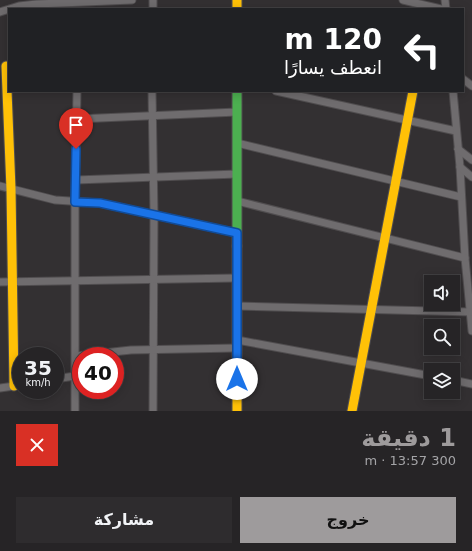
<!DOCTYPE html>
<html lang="ar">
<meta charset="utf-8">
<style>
:root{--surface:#262426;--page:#2e2c2e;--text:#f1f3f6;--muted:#a4a4a7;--line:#424143;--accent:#9e9b9c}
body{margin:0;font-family:"DejaVu Sans",Cairo,sans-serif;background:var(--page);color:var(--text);direction:rtl;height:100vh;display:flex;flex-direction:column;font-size:15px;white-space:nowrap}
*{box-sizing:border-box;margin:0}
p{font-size:13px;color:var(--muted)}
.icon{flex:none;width:22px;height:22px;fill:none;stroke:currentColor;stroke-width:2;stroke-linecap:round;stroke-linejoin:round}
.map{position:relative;height:411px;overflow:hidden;direction:ltr}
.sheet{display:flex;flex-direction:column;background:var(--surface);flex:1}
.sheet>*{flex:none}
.banner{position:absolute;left:8px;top:8px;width:456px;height:84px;border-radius:0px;box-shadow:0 2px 10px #0003,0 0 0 1px var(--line);direction:rtl;background:#202124;color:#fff;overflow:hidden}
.fabs{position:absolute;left:424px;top:275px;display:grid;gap:8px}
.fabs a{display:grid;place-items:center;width:36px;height:36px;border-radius:0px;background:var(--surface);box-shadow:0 2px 10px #0003,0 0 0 1px var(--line);font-size:20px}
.speed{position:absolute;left:12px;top:347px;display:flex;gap:8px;font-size:20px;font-weight:700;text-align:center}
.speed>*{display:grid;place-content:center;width:52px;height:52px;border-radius:50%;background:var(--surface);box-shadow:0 2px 10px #0003,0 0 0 1px var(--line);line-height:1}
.speed small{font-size:10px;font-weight:400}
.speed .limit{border:6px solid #d22;background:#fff;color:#111}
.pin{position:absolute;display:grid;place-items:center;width:34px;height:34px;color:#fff;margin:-41px -17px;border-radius:50% 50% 50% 0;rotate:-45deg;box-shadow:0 0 4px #0007}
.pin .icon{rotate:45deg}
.me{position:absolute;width:44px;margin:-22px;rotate:0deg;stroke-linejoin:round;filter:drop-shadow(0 0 3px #0008)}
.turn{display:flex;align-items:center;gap:14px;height:84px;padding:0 16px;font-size:18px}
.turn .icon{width:52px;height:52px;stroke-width:2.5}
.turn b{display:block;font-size:28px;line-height:34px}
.round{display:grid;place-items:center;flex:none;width:42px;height:42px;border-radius:0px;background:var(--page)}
.overview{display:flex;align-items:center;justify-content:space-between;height:68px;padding:0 16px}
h1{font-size:24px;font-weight:700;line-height:30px;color:var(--accent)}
.button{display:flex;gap:8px;margin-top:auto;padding:8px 16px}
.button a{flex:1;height:46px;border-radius:0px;background:var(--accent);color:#111;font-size:16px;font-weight:700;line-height:46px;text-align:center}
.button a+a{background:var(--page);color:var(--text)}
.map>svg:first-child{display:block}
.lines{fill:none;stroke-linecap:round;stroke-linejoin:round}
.street-casing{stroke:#504d4f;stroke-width:9}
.fast-casing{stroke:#504d4f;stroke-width:11}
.slow-casing{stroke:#504d4f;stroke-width:11}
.street{stroke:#6f6c6e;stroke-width:7}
.fast{stroke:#4caf50;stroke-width:9}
.slow{stroke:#ffc107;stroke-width:9}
.route-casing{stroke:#114b97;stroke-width:10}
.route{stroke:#1a73e8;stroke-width:7}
</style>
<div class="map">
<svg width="472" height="411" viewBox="0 0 472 411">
<rect width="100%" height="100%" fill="#333032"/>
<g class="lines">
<g class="street-casing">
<g id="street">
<polyline points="403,0 441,9"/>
<polyline points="445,0 446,9"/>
<polyline points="153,9 153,0"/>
<polyline points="0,12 19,6 37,4 132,0"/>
<polyline points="463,79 472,86"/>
<polyline points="152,91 154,215 153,411"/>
<polyline points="276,91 456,131"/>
<polyline points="453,91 460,167 465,258 472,331"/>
<polyline points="77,119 237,112"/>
<polyline points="237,143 461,197"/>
<polyline points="458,149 472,160"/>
<polyline points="460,167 472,177"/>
<polyline points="76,180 237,174"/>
<polyline points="0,186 55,200 100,203 237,233"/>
<polyline points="237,201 465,258"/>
<polyline points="0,282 237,278"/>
<polyline points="237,306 472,312"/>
<polyline points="237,340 431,376"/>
<polyline points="76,356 131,350 237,348"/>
<polyline points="55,379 75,376"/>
<polyline points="453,380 472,384"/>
<polyline points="0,388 21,385"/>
<polyline points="75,411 75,202 77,91"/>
</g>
</g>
<g class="fast-casing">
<polyline id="fast" points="237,91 237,246"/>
</g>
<g class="slow-casing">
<g id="slow">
<polyline points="237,0 237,9"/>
<polyline points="6,66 11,189 14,386"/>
<polyline points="237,246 237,411"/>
<polyline points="352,411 413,91"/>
</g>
</g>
<use href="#street" class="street"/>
<use href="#fast" class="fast"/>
<use href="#slow" class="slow"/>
</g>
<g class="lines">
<g class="route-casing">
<polyline id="route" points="76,149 75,202 100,203 237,233 237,379"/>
</g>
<use href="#route" class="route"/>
</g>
</svg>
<div class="fabs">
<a><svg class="icon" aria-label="sound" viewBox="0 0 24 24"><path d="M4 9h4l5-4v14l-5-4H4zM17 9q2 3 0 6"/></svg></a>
<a><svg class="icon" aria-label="search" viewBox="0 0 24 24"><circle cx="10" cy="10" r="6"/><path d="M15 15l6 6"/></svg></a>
<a><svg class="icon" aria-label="layers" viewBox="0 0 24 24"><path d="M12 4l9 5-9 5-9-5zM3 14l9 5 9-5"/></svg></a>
</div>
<div class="speed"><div>35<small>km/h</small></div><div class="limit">40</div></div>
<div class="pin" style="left:76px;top:149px;background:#d93025"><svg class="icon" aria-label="arrive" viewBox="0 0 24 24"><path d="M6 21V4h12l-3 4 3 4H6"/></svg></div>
<svg class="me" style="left:237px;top:379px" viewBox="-20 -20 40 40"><circle r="19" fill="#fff"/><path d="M0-13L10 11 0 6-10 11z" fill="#1a73e8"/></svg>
<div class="banner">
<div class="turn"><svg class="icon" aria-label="left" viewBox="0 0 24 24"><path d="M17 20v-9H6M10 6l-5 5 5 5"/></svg><div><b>120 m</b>انعطف يسارًا</div></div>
</div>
</div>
<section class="sheet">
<div class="overview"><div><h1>1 دقيقة</h1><p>300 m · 13:57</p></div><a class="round" style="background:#d93025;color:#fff"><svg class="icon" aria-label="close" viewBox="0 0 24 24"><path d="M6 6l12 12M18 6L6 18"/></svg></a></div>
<div class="button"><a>خروج</a><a>مشاركة</a></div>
</section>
